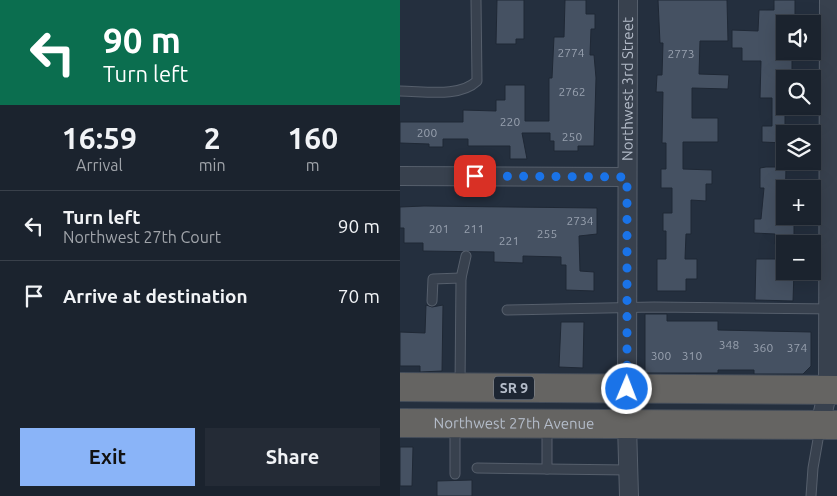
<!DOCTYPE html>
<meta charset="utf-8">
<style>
:root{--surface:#1b232e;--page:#242b36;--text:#f1f3f6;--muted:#a0a4aa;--line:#39404a;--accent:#8ab4f8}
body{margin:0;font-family:Ubuntu,sans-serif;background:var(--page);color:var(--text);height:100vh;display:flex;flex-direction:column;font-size:19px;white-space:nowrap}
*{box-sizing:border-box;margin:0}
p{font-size:16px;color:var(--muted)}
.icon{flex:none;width:28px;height:28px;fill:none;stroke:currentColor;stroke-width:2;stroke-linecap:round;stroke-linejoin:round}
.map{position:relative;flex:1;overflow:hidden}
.side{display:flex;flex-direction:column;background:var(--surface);width:400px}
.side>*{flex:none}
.banner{background:#0b6e4f;color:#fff;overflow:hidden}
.buttons{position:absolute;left:376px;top:15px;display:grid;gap:10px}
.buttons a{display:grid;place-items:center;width:45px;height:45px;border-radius:0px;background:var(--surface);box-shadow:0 5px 20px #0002,0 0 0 1px var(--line);font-size:25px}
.pin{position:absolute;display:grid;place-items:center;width:42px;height:42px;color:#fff;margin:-21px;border-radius:10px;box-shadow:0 2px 8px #0006}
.me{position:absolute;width:55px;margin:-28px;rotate:1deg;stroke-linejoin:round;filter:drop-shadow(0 0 4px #0008)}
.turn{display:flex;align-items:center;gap:18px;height:105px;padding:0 20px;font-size:22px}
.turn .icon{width:65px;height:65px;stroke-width:2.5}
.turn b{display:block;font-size:35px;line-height:42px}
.eta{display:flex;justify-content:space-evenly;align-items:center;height:85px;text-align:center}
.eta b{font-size:30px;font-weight:700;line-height:35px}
.primary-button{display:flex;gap:10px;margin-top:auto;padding:10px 20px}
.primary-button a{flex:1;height:58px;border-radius:0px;background:var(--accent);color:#111;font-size:20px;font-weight:700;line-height:58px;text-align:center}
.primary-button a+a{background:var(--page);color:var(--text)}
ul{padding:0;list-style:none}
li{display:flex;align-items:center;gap:15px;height:70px;padding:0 20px;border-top:1px solid var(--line)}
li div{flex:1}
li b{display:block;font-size:19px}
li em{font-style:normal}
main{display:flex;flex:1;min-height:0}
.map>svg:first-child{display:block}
.building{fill:#455162;stroke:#1f2835}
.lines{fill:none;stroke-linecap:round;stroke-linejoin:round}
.service-casing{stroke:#565f6c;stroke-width:11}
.minor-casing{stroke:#565f6c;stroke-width:20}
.trunk-casing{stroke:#434c59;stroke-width:30}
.service{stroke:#38414e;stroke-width:9}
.minor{stroke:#38414e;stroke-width:18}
.trunk{stroke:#656462;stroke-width:28}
.route{stroke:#1a73e8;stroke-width:9;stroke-dasharray:0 16.2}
.labels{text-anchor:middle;stroke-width:4;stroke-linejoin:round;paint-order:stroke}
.number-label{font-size:12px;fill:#98a1af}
.shield{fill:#1d2633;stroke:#878f9c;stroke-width:1}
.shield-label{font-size:14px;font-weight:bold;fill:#b4bcc9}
.street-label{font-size:15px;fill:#b4bcc9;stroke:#1d2633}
</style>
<main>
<section class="side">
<div class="banner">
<div class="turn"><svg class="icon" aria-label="left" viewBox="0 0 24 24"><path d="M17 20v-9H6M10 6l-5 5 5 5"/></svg><div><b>90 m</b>Turn left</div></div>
</div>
<div class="eta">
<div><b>16:59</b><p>Arrival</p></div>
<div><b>2</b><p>min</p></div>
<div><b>160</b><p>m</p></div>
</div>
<ul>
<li><svg class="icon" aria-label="left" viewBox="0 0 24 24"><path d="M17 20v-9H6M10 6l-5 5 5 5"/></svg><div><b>Turn left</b><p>Northwest 27th Court</p></div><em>90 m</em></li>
<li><svg class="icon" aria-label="arrive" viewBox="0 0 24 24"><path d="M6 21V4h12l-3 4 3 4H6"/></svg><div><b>Arrive at destination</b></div><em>70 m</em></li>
</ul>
<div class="primary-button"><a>Exit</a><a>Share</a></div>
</section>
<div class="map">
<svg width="437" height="496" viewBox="0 0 437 496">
<rect width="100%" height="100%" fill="#242f3e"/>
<g class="building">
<polygon points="97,0 124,0 124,39 116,39 116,44 96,44"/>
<polygon points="165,0 186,0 186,14 195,14 195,29 191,29 190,55 194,55 196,78 194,146 178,146 178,151 154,151 154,141 150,141 150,133 122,133 127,159 110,159 110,146 68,146 68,139 43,139 43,147 29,147 29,144 0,143 0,122 63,122 63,110 96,111 96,100 105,100 105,85 125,85 125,121 149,121 149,78 152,78 154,37 164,37"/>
<polygon points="258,0 327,0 328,41 300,41 299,74 329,75 328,89 292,88 292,118 318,118 318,142 283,142 283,169 312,170 312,184 306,184 306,201 291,200 291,234 286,234 285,259 297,259 297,279 286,279 286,291 257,291 257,259 266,259 266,231 263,231 263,213 272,213 272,188 261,188 261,169 266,169 266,143 262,143 263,92 256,92 257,75 262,75 263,43 260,43"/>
<polygon points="374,0 395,0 395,22 385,21 385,51 392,51 392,79 385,79 385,143 362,142 362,126 372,126 372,98 360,98 361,61 342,61 342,48 332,48 332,30 358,31 359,10 374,10"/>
<polygon points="366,167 386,167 385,216 394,216 394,244 375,244 375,234 354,233 354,219 361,219 364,188 360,188 360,168"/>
<polygon points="24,206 197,208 197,234 179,236 180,271 194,272 194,291 166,290 166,265 161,265 161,257 123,256 123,263 94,262 94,252 23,251 23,243 4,243 4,228 0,228 0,207"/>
<polygon points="356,259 385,259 385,271 394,271 393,301 355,300"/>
<polygon points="26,305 32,307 43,305 42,371 20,372 20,366 0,366 0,332 25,333"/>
<polygon points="245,314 267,314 267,321 318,321 318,330 411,332 411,366 403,374 354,374 354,370 318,370 318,373 245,373"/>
<polygon points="161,322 184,322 183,368 159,367"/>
<polygon points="0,447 13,447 12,486 0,486"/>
<polygon points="72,480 72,496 37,496 37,481"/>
</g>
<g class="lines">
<g class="service-casing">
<g id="service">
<path d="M0 91C24 91 59 98 77 81L76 0"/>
<polyline points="32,301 33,279 61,278"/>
<polyline points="107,310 254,307 437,309"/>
<polyline points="60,385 61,278 66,256"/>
<polyline points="55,427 55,474"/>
<polyline points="77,468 228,470"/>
<polyline points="147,469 147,425"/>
<polyline points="411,496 413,468 420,428"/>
</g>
</g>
<g class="minor-casing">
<g id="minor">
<polyline points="0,176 227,177"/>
<path id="s1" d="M227 389 228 0"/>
<polyline points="227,425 229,496"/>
<polyline points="420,425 428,390 429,0"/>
</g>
</g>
<g class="trunk-casing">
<g id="trunk">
<polyline points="0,387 437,390"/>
<path id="s2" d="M0 423 437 425"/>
</g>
</g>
<use href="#service" class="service"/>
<use href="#minor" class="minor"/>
<use href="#trunk" class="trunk"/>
</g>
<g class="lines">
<polyline class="route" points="75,176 227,177 227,389"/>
</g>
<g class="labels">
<g class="number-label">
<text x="171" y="57">2774</text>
<text x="281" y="58">2773</text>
<text x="172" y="96">2762</text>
<text x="110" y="126">220</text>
<text x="27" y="137">200</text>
<text x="172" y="141">250</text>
<text x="180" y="225">2734</text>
<text x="39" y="233">201</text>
<text x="74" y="233">211</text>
<text x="147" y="238">255</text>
<text x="109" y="245">221</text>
<text x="329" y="349">348</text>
<text x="363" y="352">360</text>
<text x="397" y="352">374</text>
<text x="261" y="360">300</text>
<text x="292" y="360">310</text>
</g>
<rect class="shield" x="94" y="376.5" width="40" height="23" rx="4"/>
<g class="shield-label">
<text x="114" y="393">SR 9</text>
</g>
<g class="street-label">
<text dy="5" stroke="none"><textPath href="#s1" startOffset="300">Northwest 3rd Street</textPath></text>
<text dy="5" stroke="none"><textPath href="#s2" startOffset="114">Northwest 27th Avenue</textPath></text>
</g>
</g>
</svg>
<div class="buttons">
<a><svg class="icon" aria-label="sound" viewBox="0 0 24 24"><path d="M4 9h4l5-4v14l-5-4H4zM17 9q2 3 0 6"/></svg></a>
<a><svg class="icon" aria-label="search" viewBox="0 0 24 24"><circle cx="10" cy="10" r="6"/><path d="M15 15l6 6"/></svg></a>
<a><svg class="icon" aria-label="layers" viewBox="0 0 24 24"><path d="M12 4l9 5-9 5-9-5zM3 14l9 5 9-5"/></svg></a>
<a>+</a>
<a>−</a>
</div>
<div class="pin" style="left:75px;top:176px;background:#d93025"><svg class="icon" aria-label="arrive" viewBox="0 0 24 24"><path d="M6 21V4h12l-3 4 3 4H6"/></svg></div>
<svg class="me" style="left:227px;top:389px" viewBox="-20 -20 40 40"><circle r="17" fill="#1a73e8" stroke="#fff" stroke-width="3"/><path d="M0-11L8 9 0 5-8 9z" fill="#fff"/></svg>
</div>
</main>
